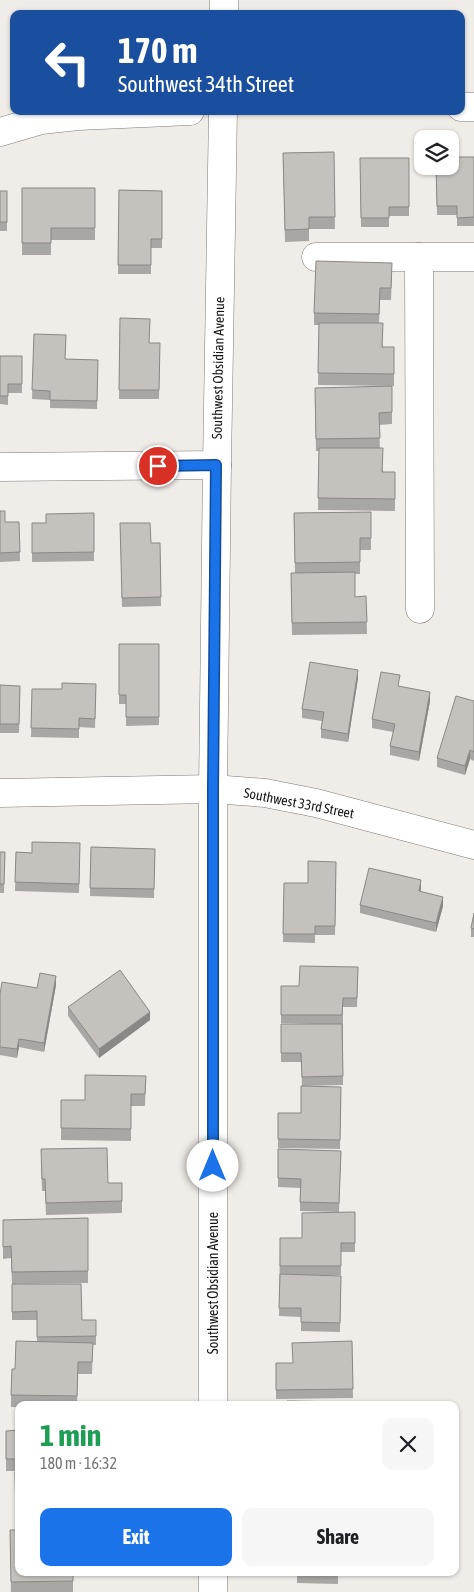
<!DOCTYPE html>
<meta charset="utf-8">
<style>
:root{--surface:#fff;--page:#f6f6f6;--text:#202124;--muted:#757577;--accent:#1a73e8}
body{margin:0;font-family:"Asap Condensed",sans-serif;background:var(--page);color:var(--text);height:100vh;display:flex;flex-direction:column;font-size:19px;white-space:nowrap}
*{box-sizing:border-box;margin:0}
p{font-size:16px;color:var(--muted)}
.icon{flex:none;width:28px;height:28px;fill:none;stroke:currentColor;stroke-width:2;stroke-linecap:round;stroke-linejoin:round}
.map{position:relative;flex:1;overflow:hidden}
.sheet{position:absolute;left:15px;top:1401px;width:444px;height:175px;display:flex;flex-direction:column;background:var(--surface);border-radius:10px;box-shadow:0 1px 4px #0004}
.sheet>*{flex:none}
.hud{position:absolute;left:10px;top:10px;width:455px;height:105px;border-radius:10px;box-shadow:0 1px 4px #0004;background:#1a4fa0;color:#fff;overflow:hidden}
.buttons{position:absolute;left:414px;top:130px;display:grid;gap:10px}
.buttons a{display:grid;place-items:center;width:45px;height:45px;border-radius:10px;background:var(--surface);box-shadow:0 1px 4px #0004;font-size:25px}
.pin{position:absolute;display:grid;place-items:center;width:42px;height:42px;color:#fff;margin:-21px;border:2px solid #fff;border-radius:50%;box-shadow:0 1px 5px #0007}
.me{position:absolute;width:55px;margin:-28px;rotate:0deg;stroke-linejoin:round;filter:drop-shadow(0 0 4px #0008)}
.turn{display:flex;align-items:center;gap:18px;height:105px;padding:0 25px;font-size:22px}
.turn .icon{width:65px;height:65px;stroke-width:2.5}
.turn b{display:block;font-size:35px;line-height:42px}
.round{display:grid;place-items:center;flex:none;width:52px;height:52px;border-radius:10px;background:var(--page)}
.summary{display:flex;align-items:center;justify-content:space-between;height:85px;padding:0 25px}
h1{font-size:30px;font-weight:700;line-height:38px;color:#1e9e55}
.action{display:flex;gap:10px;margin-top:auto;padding:10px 25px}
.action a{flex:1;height:58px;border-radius:10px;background:var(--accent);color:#fff;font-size:20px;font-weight:700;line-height:58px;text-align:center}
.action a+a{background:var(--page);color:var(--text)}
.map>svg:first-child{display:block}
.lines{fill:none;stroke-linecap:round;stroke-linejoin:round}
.minor-casing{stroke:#7f7b78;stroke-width:29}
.minor{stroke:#fff;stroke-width:28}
.wall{fill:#a9a7a3}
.shaded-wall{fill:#8a8885}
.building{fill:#c5c2be;stroke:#8a8885}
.route-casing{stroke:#114b97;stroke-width:12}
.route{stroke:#1a73e8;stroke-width:9}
.labels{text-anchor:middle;stroke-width:4;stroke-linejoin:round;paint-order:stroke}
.street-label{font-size:14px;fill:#171615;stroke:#fff}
</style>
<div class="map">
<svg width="474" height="1592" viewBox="0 0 474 1592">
<rect width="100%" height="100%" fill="#f0ece8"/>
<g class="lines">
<g class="minor-casing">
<g id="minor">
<polyline points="224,14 224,0"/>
<polyline points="461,107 474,107"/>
<polyline points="0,132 41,120 78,116 190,111"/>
<polyline points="316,257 474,257"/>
<polyline points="419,257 420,609"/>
<polyline points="0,467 217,465"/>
<polyline points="0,793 213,789 265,793 316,803 474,845"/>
<polyline points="213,1405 213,789 217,465 223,111"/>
<polyline points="213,1592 213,1572"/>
</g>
</g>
<use href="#minor" class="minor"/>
</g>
<g class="wall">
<polygon points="334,152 335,229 309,229 309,241 285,242 283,153"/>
<polygon points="474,157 474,226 457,226 457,215 437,215 436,166"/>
<polygon points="360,158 409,158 409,216 389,216 389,227 361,227"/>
<polygon points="22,188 95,188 95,240 51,240 51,255 22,255"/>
<polygon points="119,190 162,191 162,248 151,248 151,274 118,274"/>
<rect x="0" y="191" width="7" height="40"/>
<polygon points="392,275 391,300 380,300 379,323 383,347 394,347 394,386 318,385 319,325 314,325 314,313"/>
<polygon points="120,318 149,343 160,343 159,399 119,399"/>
<polygon points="34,334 65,359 98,360 97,409 50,408 50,400 32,399"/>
<polygon points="0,356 22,356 22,393 8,393 8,405 0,404"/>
<polygon points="392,386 392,424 379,425 380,448 383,472 395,472 395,511 318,510 319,451 316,451 315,388"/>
<polygon points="0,511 5,522 19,522 20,561 0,562"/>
<polygon points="371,512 371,550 360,550 360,574 355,574 355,597 366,596 367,634 292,635 291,573 295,573 294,513"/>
<polygon points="94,513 94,561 32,562 32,523 46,523"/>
<polygon points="120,523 151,543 160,543 161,606 122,607"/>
<polygon points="119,644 159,644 159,725 126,726 126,704 119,704"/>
<polygon points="358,678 348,742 321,738 321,729 322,721 302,718 302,709"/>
<polygon points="96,684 95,728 79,727 79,738 31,737 32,689 62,689"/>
<polygon points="0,685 20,686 19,733 0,733"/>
<polygon points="399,686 430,701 419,761 390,755 390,746 393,732 372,728 372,719"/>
<polygon points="474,701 474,761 470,759 465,775 437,767 437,758"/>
<polygon points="80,843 79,893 15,891 16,852 32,853"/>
<polygon points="91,847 155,849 154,898 90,896"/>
<polygon points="0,852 5,852 4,893 0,893"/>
<polygon points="336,862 335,935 315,935 315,943 283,942 284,883 308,883"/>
<polygon points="421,889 420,891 443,906 436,932 360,913 360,905"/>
<polygon points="474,913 474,937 471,937 471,928"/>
<polygon points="358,967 357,1007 343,1007 343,1085 302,1086 301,1062 281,1062 281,1024 316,1024 281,1023 281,986 299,986"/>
<polygon points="56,985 44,1052 19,1047 17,1058 0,1055 0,994"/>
<polygon points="68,1007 150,1020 99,1058 68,1016"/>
<polygon points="146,1076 145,1106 131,1106 131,1141 61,1140 61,1100 85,1100"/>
<polygon points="341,1087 340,1149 278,1148 278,1113 301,1113"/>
<polygon points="278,1149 341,1151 339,1212 300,1211 300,1188 278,1187"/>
<polygon points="41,1161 108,1183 122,1183 122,1213 46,1215 45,1191 42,1191"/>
<polygon points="355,1212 355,1252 341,1252 341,1275 311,1275 341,1276 340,1332 301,1331 301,1317 279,1316 280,1238 302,1238"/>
<polygon points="88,1218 88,1283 12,1284 11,1258 3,1259 3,1220"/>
<polygon points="12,1284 82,1320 96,1320 96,1345 93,1345 92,1374 78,1374 77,1405 19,1405 19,1471 6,1471 6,1431 18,1430 18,1407 11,1407 11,1395 15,1369 37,1342 37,1320 12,1320"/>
<polygon points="352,1341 353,1398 276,1399 276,1363 293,1363"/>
<polygon points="15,1472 19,1472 19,1572 73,1572 73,1592 11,1592 10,1530 16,1530"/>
<polygon points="297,1572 338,1572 338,1584 297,1583"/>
</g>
<g class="shaded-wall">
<polygon points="358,670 358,678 348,742 348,734"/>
<polygon points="430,692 430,701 419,761 419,752"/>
<polygon points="470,750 470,759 465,775 465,766"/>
<polygon points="421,880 421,889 419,900 419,891"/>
<polygon points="443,897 443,906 436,932 436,923"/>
<polygon points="56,976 56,985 44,1052 44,1043"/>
<polygon points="150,1012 150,1020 99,1058 99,1049"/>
<polygon points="19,1039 19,1047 17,1058 17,1049"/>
</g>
<g class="building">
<polygon points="334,152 335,217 309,217 309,229 285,230 283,153"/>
<polygon points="450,157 474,157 474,217 457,218 457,206 437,206 436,166 450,166"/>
<polygon points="360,158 409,158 409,207 389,207 389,218 361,218"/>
<polygon points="22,188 95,188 95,228 51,228 51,243 22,243"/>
<polygon points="119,190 162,191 162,239 151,239 151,265 118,265"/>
<rect x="0" y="191" width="7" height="31"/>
<polygon points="316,261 392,263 391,288 380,288 379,314 314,313"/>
<polygon points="120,318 150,319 149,343 160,343 159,390 119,390"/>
<polygon points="319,323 383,323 382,347 394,347 394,374 318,373"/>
<polygon points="34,334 66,335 65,359 98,360 97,401 50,400 50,391 32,390"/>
<polygon points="0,356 22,356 22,384 8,384 8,396 0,396"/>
<polygon points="392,386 392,412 379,413 380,438 316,439 315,388"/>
<polygon points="319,448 383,448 382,472 395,472 395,499 318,498"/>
<polygon points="0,511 5,511 5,522 19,522 20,552 0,553"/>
<polygon points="371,512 371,538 360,538 360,562 295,563 294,513"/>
<polygon points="94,513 94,552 32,553 32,523 46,523 46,514"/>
<polygon points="120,523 150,523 151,543 160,543 161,597 122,598"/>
<polygon points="355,572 355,597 366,596 367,622 292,623 291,573"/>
<polygon points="119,644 159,644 159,717 126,717 126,695 119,695"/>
<polygon points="310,662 358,670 348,734 321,729 324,712 302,709"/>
<polygon points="381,672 400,675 398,686 430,692 419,752 390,746 395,724 372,719"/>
<polygon points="62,683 96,684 95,719 79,718 79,729 31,728 32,689 62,689"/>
<polygon points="0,685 20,686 19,724 0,724"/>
<polygon points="456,696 474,701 474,752 470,750 465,766 437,758"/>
<polygon points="32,842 80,843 79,884 15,882 16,852 32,853"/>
<polygon points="91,847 155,849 154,889 90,888"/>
<polygon points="0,852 5,852 4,884 0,884"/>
<polygon points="308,861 336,862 335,926 315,926 315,934 283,934 284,883 308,883"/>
<polygon points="369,868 421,880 419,891 443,897 436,923 360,905"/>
<polygon points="474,913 474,929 471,928"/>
<polygon points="300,966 358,967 357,998 343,998 342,1015 281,1015 281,986 299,986"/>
<polygon points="120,970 150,1012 99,1049 68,1007"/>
<polygon points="40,973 56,976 44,1043 19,1039 17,1049 0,1047 0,994 2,982 37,988"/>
<polygon points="281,1024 342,1024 343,1076 302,1077 301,1053 281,1053"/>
<polygon points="85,1075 146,1076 145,1094 131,1094 131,1129 61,1128 61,1100 85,1100"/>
<polygon points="301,1086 341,1087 340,1140 278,1139 278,1113 301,1113"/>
<polygon points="107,1148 108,1183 122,1183 122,1201 46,1203 45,1179 42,1179 41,1149"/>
<polygon points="278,1149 341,1151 339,1203 300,1202 301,1179 278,1178"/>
<polygon points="355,1212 355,1243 341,1243 341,1266 280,1266 280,1238 302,1238 302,1213"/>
<polygon points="88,1218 88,1271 12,1272 11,1246 3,1247 3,1220"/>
<polygon points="280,1274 341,1276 340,1323 301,1322 301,1308 279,1308"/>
<polygon points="12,1284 81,1284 82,1320 96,1320 96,1336 37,1337 37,1311 12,1312"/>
<polygon points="16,1341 93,1343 92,1362 78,1362 77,1396 11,1395 12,1369 15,1369"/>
<polygon points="352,1341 353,1389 276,1390 276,1363 293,1363 292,1343"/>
<polygon points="287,1401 351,1402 351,1405 287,1405"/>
<polygon points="18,1407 19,1407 19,1459 6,1459 6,1431 19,1430"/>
<polygon points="15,1472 19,1472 19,1524 16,1524"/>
<polygon points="10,1530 19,1530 19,1572 73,1572 73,1581 11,1582"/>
<rect x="297" y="1572" width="41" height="3"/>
</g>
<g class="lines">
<g class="route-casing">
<polyline id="route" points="158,466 216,465 213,789 213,1166"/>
</g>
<use href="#route" class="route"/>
</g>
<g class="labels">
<g class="street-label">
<text transform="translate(218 368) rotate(-89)" y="5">Southwest Obsidian Avenue</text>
<text transform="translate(299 803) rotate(11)" y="5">Southwest 33rd Street</text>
<text transform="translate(213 1283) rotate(-90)" y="5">Southwest Obsidian Avenue</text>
</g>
</g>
</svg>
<div class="buttons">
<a><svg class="icon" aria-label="layers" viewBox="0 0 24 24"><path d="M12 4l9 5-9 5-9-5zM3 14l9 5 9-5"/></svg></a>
</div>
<div class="pin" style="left:158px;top:466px;background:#d93025"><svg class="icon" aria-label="arrive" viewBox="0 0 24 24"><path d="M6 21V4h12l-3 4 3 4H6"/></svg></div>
<svg class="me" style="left:213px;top:1166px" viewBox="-20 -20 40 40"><circle r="19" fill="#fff"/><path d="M0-13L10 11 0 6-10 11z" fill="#1a73e8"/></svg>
<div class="hud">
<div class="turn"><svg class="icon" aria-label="left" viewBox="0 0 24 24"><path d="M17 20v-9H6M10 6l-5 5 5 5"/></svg><div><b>170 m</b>Southwest 34th Street</div></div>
</div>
<section class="sheet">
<div class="summary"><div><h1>1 min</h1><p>180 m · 16:32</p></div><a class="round"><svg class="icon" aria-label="close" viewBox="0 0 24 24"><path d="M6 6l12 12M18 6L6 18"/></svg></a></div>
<div class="action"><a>Exit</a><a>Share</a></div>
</section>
</div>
